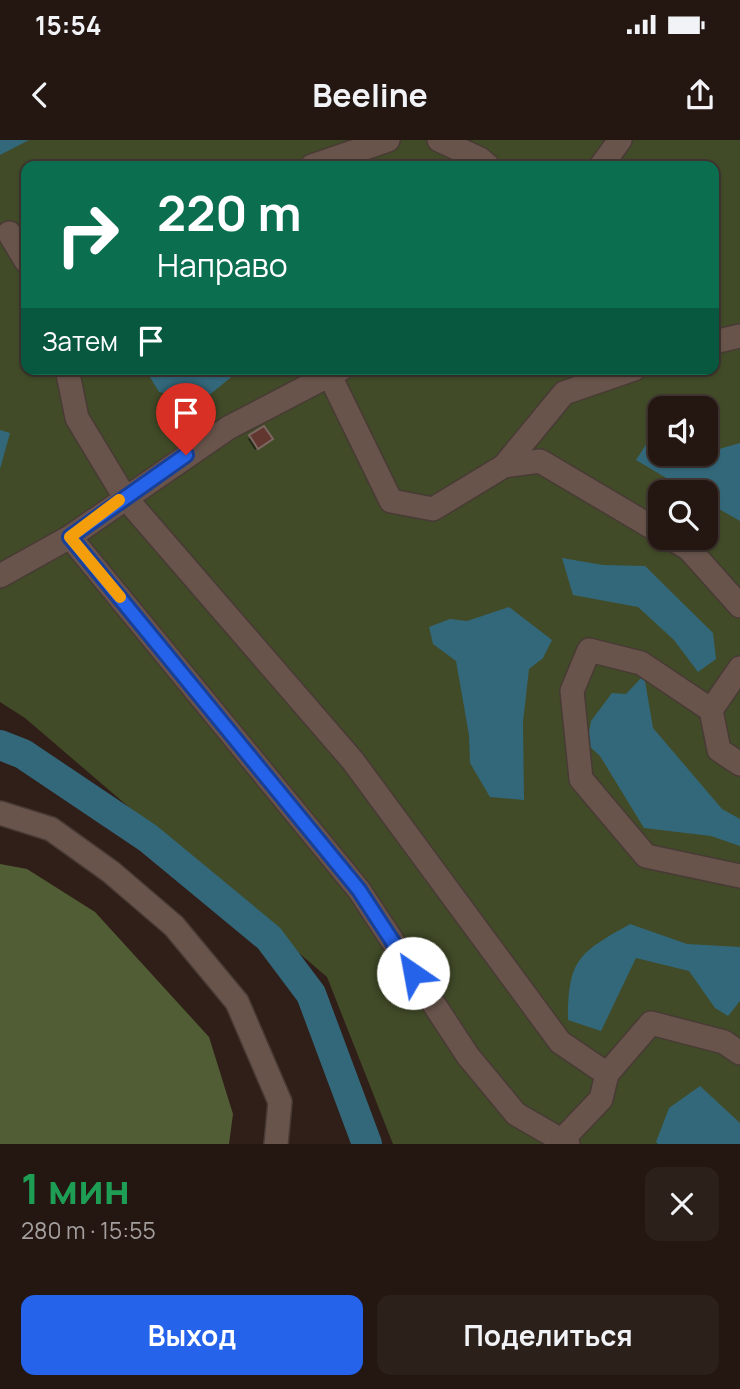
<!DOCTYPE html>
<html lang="ru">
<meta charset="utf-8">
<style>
:root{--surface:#241712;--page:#2c201b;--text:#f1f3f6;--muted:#a39f9f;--line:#413632;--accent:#2563eb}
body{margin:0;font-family:Manrope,sans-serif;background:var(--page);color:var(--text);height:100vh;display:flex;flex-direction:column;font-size:26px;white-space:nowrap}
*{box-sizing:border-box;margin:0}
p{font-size:23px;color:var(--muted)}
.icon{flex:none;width:38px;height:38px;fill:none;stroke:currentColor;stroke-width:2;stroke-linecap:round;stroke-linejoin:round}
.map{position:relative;height:1004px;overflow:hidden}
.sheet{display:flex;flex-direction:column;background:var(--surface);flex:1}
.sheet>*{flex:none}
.banner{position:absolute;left:21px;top:21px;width:698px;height:214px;border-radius:14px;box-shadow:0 2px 5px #0004,0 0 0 2px var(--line);background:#0b6e4f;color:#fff;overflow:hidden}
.buttons{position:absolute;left:648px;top:256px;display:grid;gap:14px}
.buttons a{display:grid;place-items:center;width:70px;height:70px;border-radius:14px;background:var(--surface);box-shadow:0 2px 5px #0004,0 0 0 2px var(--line);font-size:35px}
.pin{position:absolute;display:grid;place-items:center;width:60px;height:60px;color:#fff;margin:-72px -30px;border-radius:50% 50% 50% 0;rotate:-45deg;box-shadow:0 0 7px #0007}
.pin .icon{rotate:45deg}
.me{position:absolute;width:77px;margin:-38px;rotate:327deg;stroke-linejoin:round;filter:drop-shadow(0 0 5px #0008)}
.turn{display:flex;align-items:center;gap:24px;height:147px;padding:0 21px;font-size:32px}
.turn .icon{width:91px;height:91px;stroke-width:2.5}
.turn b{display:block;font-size:49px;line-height:60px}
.then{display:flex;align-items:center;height:66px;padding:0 21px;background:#0003;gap:14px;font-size:26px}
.round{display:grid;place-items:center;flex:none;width:74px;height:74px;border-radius:14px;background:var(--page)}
.overview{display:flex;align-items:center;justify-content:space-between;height:119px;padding:0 21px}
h1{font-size:42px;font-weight:700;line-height:52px;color:#1e9e55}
.cta{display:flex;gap:14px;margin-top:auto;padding:14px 21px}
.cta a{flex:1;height:80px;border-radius:14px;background:var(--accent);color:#fff;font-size:28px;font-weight:700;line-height:80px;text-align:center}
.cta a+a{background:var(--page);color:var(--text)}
.status{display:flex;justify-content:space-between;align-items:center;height:49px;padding:0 35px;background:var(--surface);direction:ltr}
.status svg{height:19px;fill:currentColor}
header{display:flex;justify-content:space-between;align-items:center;height:91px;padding:0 21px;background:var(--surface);font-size:32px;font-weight:700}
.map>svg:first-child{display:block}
.green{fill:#414b28;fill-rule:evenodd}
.forest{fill:#515d34}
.water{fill:#33687b}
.shadow{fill:#0007}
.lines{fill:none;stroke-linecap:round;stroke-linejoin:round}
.river{stroke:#33687b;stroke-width:30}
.building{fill:#623730;stroke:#7d6763;stroke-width:2}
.minor-casing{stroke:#483a35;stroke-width:26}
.minor{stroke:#68544b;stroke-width:23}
.route-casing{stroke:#184099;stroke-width:18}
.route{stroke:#2563eb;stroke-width:12}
.slow{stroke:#f59e0b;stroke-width:12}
</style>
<div class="status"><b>15:54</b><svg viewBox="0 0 49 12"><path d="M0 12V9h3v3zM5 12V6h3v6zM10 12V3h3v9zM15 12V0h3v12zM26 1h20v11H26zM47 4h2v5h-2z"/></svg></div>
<header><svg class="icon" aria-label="back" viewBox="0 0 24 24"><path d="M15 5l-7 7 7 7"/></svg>Beeline<svg class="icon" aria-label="share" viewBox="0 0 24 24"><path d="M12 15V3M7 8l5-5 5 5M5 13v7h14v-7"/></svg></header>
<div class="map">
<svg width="740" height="1004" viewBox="0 0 740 1004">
<rect width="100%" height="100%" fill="#301f18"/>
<path class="green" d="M0 0H740V1004H393L327 837 25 578 0 562ZM26 26H714V229H26ZM660 268H705V313H660ZM660 352H705V397H660Z"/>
<polygon class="forest" points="0,724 27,729 95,772 209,897 233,974 229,1004 0,1004"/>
<g class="water">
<polygon points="0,0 29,0 0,15"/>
<polygon points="145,229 241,229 202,261 159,252"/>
<polygon points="652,269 660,278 660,313 695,316 740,303 740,381 705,361 705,352 690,352 636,320 649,300"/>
<polygon points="0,290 10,293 0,329"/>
<polygon points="562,418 603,425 645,426 713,493 716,519 698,532 674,500 638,467 573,455"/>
<polygon points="509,467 552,500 543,518 529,529 523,582 524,660 490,657 470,623 469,595 456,521 433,504 429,487 450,479 467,481"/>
<polygon points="644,535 653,588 722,669 740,679 740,706 711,696 644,688 600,616 587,604 591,581 612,553 626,554"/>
<path d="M630 784 687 804 740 807V861L728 876 715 868 689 831 636 818 601 891 568 880C568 819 579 813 630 784Z"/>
<polygon points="700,946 740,983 740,1004 658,1004 656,1002 669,968"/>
</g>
<polygon class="shadow" points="264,288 269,301 255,310 248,299"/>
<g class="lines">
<polyline class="river" points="0,605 23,614 148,698 269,798 311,854 367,1004"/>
</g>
<polygon class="building" points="264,286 273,299 258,309 249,295"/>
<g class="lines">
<g class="minor-casing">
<g id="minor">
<polyline points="439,0 480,19 488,26"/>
<polyline points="312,26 388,0"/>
<polyline points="601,26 620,0"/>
<polyline points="9,93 26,121"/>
<polyline points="714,202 740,196"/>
<polyline points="67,229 77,278 124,356 353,621 560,902 607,934"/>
<polyline points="330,236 391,361 433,369 504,326 540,321 660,392"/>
<polyline points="504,326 564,253 634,229"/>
<polyline points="70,397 359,750 468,916 516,974 568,1004"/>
<polyline points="669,397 689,409 740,466"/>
<polyline points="0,436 70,397 228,288 341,229"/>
<polyline points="740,528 711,570 719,610 740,624"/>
<polyline points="711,570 641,523 589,510 572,551 581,639 646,716 740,736"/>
<polyline points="0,673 51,689 111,732 174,786 237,862 280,962 276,1004"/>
<polyline points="563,999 601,959 607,934 651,883 724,902 740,913"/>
</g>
</g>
<use href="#minor" class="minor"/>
</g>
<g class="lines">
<g class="route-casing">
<polyline id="route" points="186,315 70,397 359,750 413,833"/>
</g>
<use href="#route" class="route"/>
<polyline class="slow" points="119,360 70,397 120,457"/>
</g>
</svg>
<div class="buttons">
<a><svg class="icon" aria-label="sound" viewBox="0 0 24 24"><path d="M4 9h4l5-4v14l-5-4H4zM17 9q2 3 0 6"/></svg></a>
<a><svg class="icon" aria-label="search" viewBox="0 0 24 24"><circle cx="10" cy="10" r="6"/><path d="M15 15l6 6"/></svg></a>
</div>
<div class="pin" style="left:186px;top:315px;background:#d93025"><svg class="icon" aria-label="arrive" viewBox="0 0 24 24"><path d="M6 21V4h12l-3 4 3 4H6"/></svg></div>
<svg class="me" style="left:413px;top:833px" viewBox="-20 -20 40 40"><circle r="19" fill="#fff"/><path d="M0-13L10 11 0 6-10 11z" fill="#2563eb"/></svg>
<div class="banner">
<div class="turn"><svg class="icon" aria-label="right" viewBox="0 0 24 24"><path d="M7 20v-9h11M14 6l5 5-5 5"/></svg><div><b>220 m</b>Направо</div></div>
<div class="then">Затем<svg class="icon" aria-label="arrive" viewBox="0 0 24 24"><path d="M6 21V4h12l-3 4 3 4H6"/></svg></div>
</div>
</div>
<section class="sheet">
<div class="overview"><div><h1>1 мин</h1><p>280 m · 15:55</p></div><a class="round"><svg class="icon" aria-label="close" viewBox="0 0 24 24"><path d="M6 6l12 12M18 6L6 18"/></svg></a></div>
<div class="cta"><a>Выход</a><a>Поделиться</a></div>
</section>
